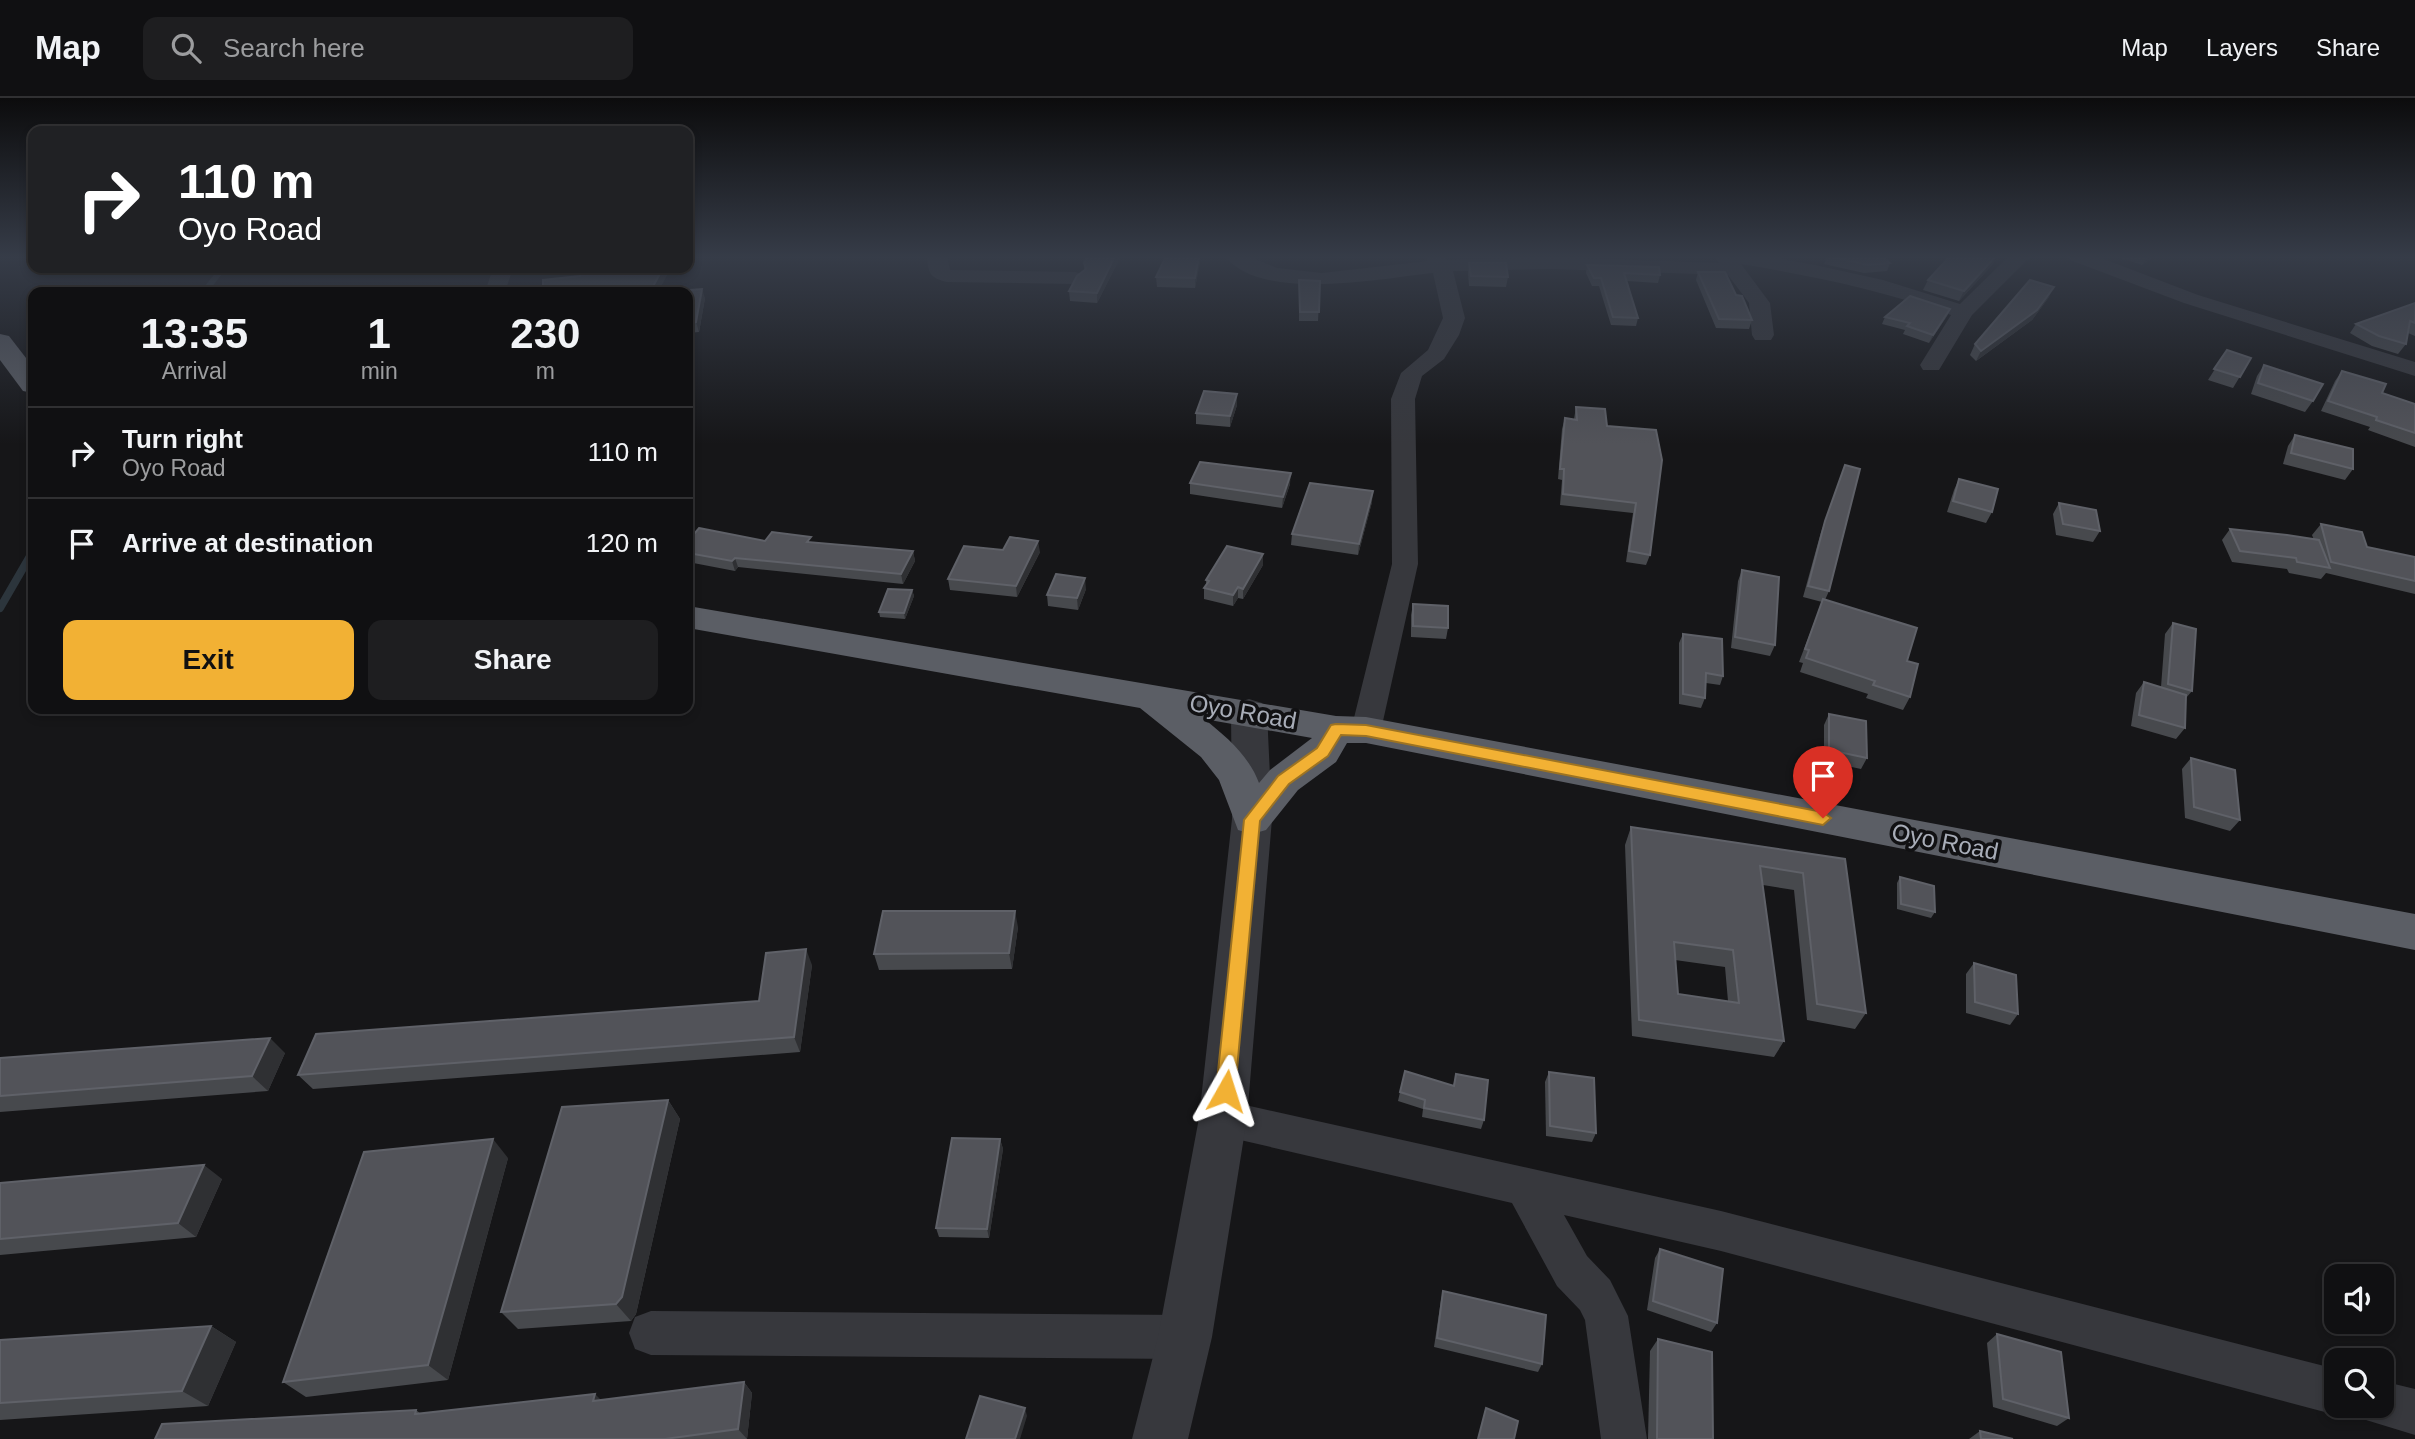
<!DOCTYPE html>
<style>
:root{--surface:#101012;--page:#1e1e20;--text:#f1f3f6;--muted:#9c9d9f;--line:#303032;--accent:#f2b134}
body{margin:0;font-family:Helvetica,sans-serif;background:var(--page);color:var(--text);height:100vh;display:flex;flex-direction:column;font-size:26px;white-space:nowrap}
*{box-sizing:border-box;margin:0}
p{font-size:23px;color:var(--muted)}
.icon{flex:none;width:38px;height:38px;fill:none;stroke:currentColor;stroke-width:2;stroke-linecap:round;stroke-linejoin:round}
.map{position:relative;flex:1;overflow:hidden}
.side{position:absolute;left:28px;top:189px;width:665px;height:427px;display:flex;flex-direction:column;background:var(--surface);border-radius:14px;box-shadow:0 4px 10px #0003,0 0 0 2px var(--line)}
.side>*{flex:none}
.hud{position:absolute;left:28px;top:28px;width:665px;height:147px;border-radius:14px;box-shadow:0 4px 10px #0003,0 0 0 2px var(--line);background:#202124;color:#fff;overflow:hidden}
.fabs{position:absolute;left:2324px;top:1166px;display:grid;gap:14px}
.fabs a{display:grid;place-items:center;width:70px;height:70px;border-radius:14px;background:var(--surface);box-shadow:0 4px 10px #0003,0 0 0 2px var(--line);font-size:35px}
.pin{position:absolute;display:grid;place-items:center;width:60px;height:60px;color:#fff;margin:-72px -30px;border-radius:50% 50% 50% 0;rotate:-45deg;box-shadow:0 0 7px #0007}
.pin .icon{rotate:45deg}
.me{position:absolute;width:77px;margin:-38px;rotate:6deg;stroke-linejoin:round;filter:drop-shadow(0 0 5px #0008)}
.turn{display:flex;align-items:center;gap:24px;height:147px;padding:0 35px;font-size:32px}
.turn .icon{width:91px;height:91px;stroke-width:2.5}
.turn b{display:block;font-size:49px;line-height:60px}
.eta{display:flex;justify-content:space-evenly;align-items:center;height:119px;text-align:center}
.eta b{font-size:42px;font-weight:600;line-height:49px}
.button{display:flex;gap:14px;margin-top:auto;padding:14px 35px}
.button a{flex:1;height:80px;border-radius:14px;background:var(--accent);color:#111;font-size:28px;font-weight:600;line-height:80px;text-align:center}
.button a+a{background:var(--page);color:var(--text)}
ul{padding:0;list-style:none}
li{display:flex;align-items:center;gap:21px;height:91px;padding:0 35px;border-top:2px solid var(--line)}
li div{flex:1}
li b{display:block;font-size:26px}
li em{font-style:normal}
header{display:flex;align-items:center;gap:42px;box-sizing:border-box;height:98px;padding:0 35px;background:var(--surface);border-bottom:2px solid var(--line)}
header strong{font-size:33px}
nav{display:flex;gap:38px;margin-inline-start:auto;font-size:24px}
.search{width:490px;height:63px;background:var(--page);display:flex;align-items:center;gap:18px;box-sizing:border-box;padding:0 24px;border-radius:14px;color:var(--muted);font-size:26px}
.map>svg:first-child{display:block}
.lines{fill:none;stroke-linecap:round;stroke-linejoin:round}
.stream-far1{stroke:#2c353c;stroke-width:6}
.stream{stroke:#2c353c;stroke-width:8}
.minor{fill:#37383d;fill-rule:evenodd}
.tertiary{fill:#37383d;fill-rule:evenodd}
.trunk{fill:#5b5e65;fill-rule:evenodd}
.wall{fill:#47494d;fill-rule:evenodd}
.shaded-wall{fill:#2f3033}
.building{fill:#525359;stroke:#5f6168;stroke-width:2;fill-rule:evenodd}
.route{fill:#f2b134;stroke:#9d7322;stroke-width:2}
.labels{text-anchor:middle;stroke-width:7;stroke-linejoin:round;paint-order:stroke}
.street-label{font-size:24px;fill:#a8adb8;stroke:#111113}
</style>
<header>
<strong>Map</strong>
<div class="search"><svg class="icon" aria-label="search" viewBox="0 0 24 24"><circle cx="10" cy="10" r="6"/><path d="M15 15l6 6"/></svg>Search here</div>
<nav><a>Map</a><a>Layers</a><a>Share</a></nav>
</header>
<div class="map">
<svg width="2415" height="1341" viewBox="0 0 2415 1341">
<rect width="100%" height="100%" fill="#161618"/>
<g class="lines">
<polyline class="stream-far1" points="204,194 223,170"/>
<polyline class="stream" points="0,510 33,453"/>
<g class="minor">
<path d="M927 158H947L950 172 1075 174 1082 176 1085 180 1082 184 1075 186 947 184C930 180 928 175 927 158Z"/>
<path d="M1225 158H1248L1277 170 1322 175 1428 163 1425 158H1445L1447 162 1551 159 1719 165 1714 158H1765L1815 167 1883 182 1960 206 2009 158H2031L1972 217 1939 272H1923L1920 267 1951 217C1882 192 1812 178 1741 166L1770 205 1774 237 1771 242H1755L1752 237 1749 205 1728 177 1551 171 1453 173 1465 220 1459 237 1444 261 1422 278 1415 301 1418 466 1381 632 1377 640 1366 643 1355 640 1351 632 1392 466 1391 301 1401 275 1428 252 1443 220 1433 175C1383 180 1260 205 1225 158Z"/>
<polygon points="2067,158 2096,158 2198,197 2415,264 2415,278 2184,205 2070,162"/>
<polygon points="493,170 513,170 505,194 485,194"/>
<polygon points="1223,1002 1721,1113 2336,1271 2336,1307 2353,1307 2336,1317 1721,1153 1564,1117 1587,1158 1610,1182 1628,1218 1647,1341 1601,1341 1585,1222 1580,1212 1557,1188 1512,1105 1223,1038 1209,1033 1203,1020 1209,1007"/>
<polygon points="651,1213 1185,1217 1201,1223 1207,1239 1201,1255 1185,1261 651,1257 635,1251 629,1235 635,1219"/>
<polygon points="2382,1283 2415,1291 2415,1337 2366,1322 2360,1307 2382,1307"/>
</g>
<polygon class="tertiary" points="1249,601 1262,605 1267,614 1272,721 1247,1020 1212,1239 1188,1341 1132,1341 1158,1239 1199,1020 1232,721 1231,614 1236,605"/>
<g class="trunk">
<polygon points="0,236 9,238 33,269 33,295 23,293 0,262"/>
<path d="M688 508 1336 618 1366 619 2415 816V852L1366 645H1347L1336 664 1298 692 1266 732 1252 736 1238 732 1219 682 1201 659 1140 610 688 530ZM1204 621 1312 640 1270 672 1259 685C1249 658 1226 638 1204 621Z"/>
</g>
</g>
<g class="wall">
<polygon points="1087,158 1121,158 1097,205 1070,203 1069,193 1084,173 1084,165"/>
<polygon points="1166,158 1201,158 1195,190 1157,189 1156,179"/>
<polygon points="1603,158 1654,158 1654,160"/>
<polygon points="1827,158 1890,165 1887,173 1864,175 1824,166"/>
<polygon points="2115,158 2155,158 2142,167"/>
<polygon points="1469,165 1508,179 1506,189 1469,188 1468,175"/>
<polygon points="1993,166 1959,203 1923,192 1928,182"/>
<polygon points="1587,167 1660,177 1658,185 1627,183 1638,220 1636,228 1611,227 1599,188 1592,188 1586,175"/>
<polygon points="1698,174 1736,197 1752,222 1749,231 1716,230 1696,182"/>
<polygon points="1299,182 1320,183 1318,223 1299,223"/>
<polygon points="688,194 705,200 699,234 688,235"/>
<polygon points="2049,199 2032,222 1976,263 1970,257 1975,246"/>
<polygon points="2415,205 2415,238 2408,235 2406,246 2398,256 2372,248 2350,235 2356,226"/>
<polygon points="1950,211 1947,218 1929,245 1903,236 1905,232 1882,226 1885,219"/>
<polygon points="2227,252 2251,260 2233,290 2208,282"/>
<polygon points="2264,267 2313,303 2305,314 2251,296 2257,278"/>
<polygon points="2342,273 2382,295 2415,306 2415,349 2368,332 2370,329 2321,313 2335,283"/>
<polygon points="1237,296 1237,307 1230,329 1196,326 1196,315"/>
<polygon points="1576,309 1607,328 1656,332 1650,457 1646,467 1626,464 1633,415 1560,407 1562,382 1558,381 1562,331 1565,320 1574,321"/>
<polygon points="2295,337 2353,371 2345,382 2283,366 2288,348"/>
<polygon points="1845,367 1829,493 1825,502 1907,563 1910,599 1903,612 1866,600 1868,596 1800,574 1803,565 1799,564 1822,504 1803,499 1821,434"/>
<polygon points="1959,381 1992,414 1986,425 1947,414 1954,392"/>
<polygon points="1190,385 1290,386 1282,410 1190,396"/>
<polygon points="1372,404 1358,457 1291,447 1292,436"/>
<polygon points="2059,405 2100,433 2093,444 2056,437 2053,416"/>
<polygon points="2321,426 2367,449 2415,459 2415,496 2326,475 2321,481 2289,475 2287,471 2232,464 2222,442 2230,431 2314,442 2312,437"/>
<polygon points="688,443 765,443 812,445 913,453 915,463 903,486 738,469 735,473 688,464"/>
<polygon points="1040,454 1017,499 950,492 948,481"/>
<polygon points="1263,467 1243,501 1238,500 1233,508 1204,501 1204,490 1206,487 1206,482"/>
<polygon points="1742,472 1775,547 1770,558 1731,550 1738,483"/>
<polygon points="1086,491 1078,512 1048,508 1047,497"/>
<polygon points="912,492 914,498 905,521 880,519 879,514"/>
<polygon points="1413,506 1448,530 1446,541 1411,539 1411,517"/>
<polygon points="2173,525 2192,593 2186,600 2185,630 2176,641 2131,628 2136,595 2144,584 2161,589 2165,536"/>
<polygon points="1683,536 1723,578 1720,587 1706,585 1705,600 1701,610 1679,606 1679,545"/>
<polygon points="1829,616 1867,660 1861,671 1824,663 1824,627"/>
<polygon points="2191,660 2240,722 2230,733 2185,720 2182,671"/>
<path d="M1631 729 1845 761 1866 915 1855 931 1807 922 1794 792 1763 787 1784 943 1774 959 1632 938 1625 747ZM1675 862 1725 869 1728 903 1678 896Z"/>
<polygon points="1900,779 1935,814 1931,820 1897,811 1897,785"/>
<polygon points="1018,829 1012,871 879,872 874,856"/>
<polygon points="1974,865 2018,916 2010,927 1966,915 1966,876"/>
<polygon points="812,867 800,954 313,991 298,977 759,903"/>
<polygon points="285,955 268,993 0,1014 0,960"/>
<polygon points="1549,974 1596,1035 1592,1044 1546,1038 1545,984"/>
<polygon points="1456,976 1484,1022 1481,1031 1422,1019 1423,1011 1398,1003 1400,994 1453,988"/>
<polygon points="668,1002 680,1021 636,1216 631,1223 518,1231 501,1214"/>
<polygon points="1000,1041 1003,1051 989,1140 939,1139 936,1130"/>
<polygon points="508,1060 448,1282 306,1299 283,1284"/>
<polygon points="222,1081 196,1139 0,1157 0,1085"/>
<polygon points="1660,1151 1717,1225 1711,1234 1647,1212 1655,1160"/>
<polygon points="1443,1193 1542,1266 1538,1274 1434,1249 1441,1202"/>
<polygon points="211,1228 236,1244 208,1308 0,1322 0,1242"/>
<polygon points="1997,1236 2069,1320 2057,1328 1993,1309 1987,1245"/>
<polygon points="1658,1241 1713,1341 1648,1341 1650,1253"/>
<polygon points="744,1284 752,1295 747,1341 155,1341 416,1312 421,1316 601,1302"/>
<polygon points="1980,1333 1981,1341 1969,1341"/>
</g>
<g class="shaded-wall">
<polygon points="1115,158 1121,158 1097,205 1097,195"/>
<polygon points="1199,158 1201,158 1195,190 1195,180"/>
<polygon points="1996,158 1997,158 1993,166 1959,203 1964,193"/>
<polygon points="2147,158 2155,158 2142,167"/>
<polygon points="663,170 671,170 658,194 650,194"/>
<polygon points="2054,189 2049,199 2032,222 1976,263 1981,253"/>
<polygon points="702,191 705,200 699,234 696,224"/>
<polygon points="1950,211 1947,218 1929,245 1933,237"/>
<polygon points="1237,296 1237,307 1230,329 1230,318"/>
<polygon points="1291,375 1290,386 1282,410 1283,399"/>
<polygon points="1373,393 1372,404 1358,457 1359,446"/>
<polygon points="1038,443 1040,454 1017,499 1016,488"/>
<polygon points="913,453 915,463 903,486 901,476"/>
<polygon points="1263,456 1263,467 1243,501 1243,491"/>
<polygon points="735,460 738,469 735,473 732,463"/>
<polygon points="1085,480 1086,491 1078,512 1077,500"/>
<polygon points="1238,489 1238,500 1233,508 1233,497"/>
<polygon points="912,492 914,498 905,521 904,515"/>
<polygon points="1015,813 1018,829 1012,871 1009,855"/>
<polygon points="806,851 812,867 800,954 794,939"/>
<polygon points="270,940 285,955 268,993 252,978"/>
<polygon points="668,1002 680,1021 636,1216 631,1223 616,1206"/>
<polygon points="493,1041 508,1060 448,1282 428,1267"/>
<polygon points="1000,1041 1003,1051 989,1140 987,1131"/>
<polygon points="204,1067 222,1081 196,1139 178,1125"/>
<polygon points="211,1228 236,1244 208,1308 182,1293"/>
<polygon points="744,1284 752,1295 747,1341 738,1331"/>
<polygon points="595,1296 606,1307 593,1303"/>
<polygon points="1025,1310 1027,1318 1020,1341 1015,1341"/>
</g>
<g class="building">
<polygon points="1087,158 1115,158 1097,195 1069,193 1077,178 1086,171 1084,165"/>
<polygon points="1166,158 1199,158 1195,180 1156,179"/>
<polygon points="1828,158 1882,158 1890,165 1868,167"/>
<polygon points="1950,158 1956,159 1996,158 1964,193 1928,182"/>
<polygon points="1469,165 1506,165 1508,179 1471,178"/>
<polygon points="1587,167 1659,169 1660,177 1624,175 1638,220 1613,219 1601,180 1594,180"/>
<polygon points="593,170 663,170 650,194 534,194 535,189 543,188 543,182 580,178 581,174 592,172"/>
<polygon points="1698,174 1725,174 1736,197 1742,198 1752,222 1719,221"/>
<polygon points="1299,182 1320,183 1319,214 1300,214"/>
<polygon points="2030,182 2054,189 2037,212 1981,253 1975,246"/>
<polygon points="702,191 696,224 688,225 688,194 662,194"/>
<polygon points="1910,198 1950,211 1933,237 1907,228 1910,225 1885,219"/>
<polygon points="2415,205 2415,225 2410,223 2406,246 2379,238 2356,226"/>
<polygon points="2227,252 2251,260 2240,279 2214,271"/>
<polygon points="2264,267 2323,286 2313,303 2258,285"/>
<polygon points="2342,273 2386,286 2382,295 2415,306 2415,335 2376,322 2377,319 2328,303"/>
<polygon points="1204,293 1237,296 1230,318 1196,315"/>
<polygon points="1576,309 1605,311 1607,328 1656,332 1662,362 1650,457 1629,453 1636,405 1563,396 1564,371 1560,371 1565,320 1577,322"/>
<polygon points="2295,337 2353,351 2353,371 2291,355"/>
<polygon points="1200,364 1291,375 1283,399 1190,385"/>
<polygon points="1845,367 1860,371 1829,493 1808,488 1825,423"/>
<polygon points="1959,381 1998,391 1992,414 1953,403"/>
<polygon points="1310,385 1373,393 1359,446 1292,436"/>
<polygon points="2059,405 2096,412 2100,433 2063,426"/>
<polygon points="2321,426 2362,434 2367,449 2415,459 2415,483 2331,464"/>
<polygon points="699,430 765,443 772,434 811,439 807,444 913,453 901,476 735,460 732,463 688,455 688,443"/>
<polygon points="2230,431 2287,437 2319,442 2330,470 2297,464 2296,460 2240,453"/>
<polygon points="1010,439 1038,443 1016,488 948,481 964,448 1003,452"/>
<polygon points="1227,448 1263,456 1243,491 1238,489 1233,497 1204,490 1209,483 1206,482"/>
<polygon points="1742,472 1779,479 1775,547 1735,539"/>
<polygon points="1056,476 1085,480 1077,500 1047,497"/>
<polygon points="888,491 912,492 904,515 879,514"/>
<polygon points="1823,501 1917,530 1907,563 1918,566 1910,599 1873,587 1875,583 1806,560 1809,552 1805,551"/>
<polygon points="1413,506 1448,508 1448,530 1413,528"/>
<polygon points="2173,525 2196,531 2192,593 2168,586"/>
<polygon points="1683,536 1722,541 1723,578 1706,575 1705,600 1683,596"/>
<polygon points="2144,584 2186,597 2185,630 2139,617"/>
<polygon points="1829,616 1866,623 1867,660 1829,652"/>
<polygon points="2191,660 2235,672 2240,722 2194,709"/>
<path d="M1631 729 1845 761 1866 915 1817 906 1803 775 1760 768 1784 943 1639 922ZM1674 844 1733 852 1739 905 1678 896Z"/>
<polygon points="1900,779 1934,788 1935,814 1901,806"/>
<polygon points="883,813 1015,813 1009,855 874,856"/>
<polygon points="806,851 794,939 298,977 316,936 759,903 766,855"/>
<polygon points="1974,865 2016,877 2018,916 1975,904"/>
<polygon points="270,940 252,978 0,998 0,960"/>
<polygon points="1405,973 1454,988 1456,976 1488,982 1484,1022 1424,1010 1425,1002 1400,994"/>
<polygon points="1549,974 1594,980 1596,1035 1550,1028"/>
<polygon points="668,1002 622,1199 616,1206 501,1214 562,1009"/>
<polygon points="952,1040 1000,1041 987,1131 936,1130"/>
<polygon points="493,1041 428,1267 283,1284 364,1054"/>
<polygon points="204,1067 178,1125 0,1141 0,1085"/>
<polygon points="1660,1151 1723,1171 1717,1225 1653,1203"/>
<polygon points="1443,1193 1546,1217 1542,1266 1437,1240"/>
<polygon points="211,1228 182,1293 0,1305 0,1242"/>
<polygon points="1997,1236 2061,1254 2069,1320 2003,1301"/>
<polygon points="1658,1241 1712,1254 1713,1341 1657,1341"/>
<polygon points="744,1284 738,1331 665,1341 155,1341 162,1326 416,1312 415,1316 595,1296 593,1303"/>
<polygon points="980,1298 1025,1310 1015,1341 966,1341"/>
<polygon points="1486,1310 1518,1323 1514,1341 1478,1341"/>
<polygon points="1980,1333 2013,1341 1981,1341"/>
</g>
<linearGradient id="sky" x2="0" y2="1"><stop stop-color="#0c0c0d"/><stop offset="0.46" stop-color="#363c48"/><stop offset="1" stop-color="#363c48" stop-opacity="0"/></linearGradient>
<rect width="2415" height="346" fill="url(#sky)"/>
<polygon class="route" points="1336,626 1366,627 1823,714 1831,720 1823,727 1366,638 1341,637 1328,658 1289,686 1260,723 1235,993 1232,999 1226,1002 1219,999 1216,993 1244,722 1278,678 1317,650 1331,627"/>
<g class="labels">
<g class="street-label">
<text transform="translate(1243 614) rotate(10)" y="8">Oyo Road</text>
<text transform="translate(1945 744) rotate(11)" y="8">Oyo Road</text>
</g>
</g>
</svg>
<div class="fabs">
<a><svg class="icon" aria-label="sound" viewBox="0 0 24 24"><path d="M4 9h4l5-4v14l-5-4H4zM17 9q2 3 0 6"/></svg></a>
<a><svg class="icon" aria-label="search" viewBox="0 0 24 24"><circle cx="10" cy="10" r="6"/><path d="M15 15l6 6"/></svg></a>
</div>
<div class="pin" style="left:1823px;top:720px;background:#d93025"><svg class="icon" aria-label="arrive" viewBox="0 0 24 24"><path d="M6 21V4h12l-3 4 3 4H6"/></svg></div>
<svg class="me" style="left:1226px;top:993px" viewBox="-20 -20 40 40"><path d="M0-17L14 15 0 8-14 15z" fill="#f2b134" stroke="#fff" stroke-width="4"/></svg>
<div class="hud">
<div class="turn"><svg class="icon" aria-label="right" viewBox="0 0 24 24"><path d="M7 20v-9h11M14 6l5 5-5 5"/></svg><div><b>110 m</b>Oyo Road</div></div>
</div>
<section class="side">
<div class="eta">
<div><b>13:35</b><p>Arrival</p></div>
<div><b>1</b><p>min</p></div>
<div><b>230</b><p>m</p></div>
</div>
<ul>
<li><svg class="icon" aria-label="right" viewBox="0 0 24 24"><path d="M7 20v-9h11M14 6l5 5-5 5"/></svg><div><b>Turn right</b><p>Oyo Road</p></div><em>110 m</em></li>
<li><svg class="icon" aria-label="arrive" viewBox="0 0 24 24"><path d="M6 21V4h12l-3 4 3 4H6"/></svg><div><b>Arrive at destination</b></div><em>120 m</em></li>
</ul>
<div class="button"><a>Exit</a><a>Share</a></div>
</section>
</div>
